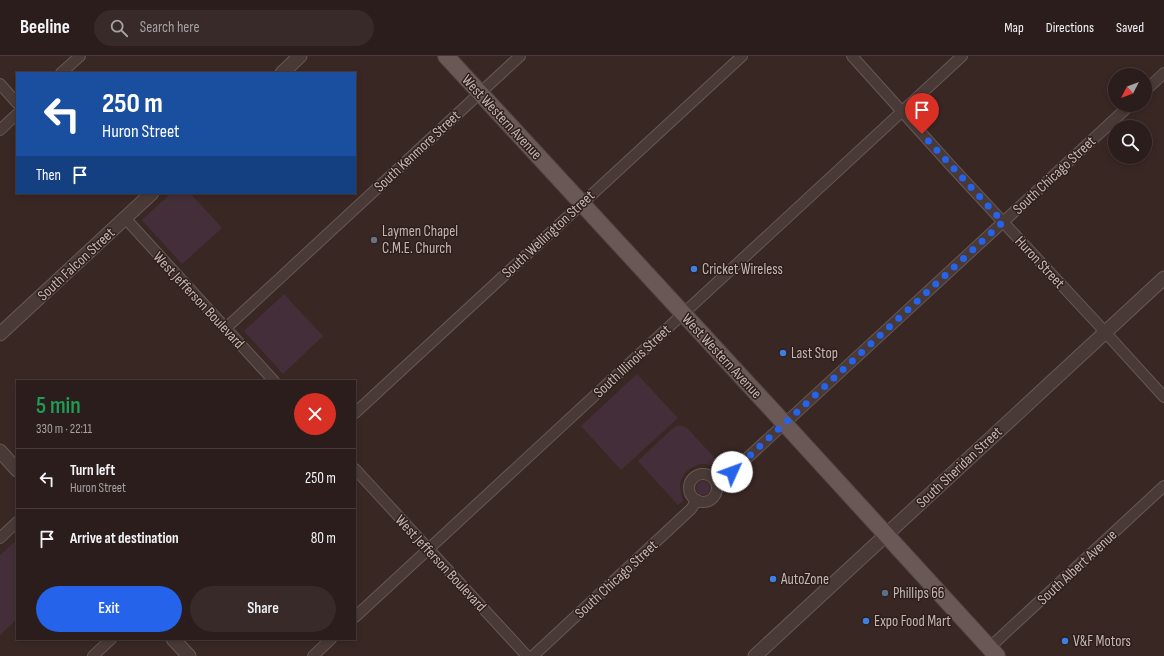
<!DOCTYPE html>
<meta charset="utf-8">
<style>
:root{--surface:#2b1d1b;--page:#372a28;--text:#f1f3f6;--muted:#a6a2a3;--line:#473b3a;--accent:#2563eb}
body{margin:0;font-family:"Sofia Sans Condensed",sans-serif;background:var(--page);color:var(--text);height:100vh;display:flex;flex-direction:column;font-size:15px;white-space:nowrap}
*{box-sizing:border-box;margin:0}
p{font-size:13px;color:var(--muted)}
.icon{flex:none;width:22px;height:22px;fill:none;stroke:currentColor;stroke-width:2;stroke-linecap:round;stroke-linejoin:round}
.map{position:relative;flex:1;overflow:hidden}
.panel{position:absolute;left:16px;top:324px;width:340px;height:260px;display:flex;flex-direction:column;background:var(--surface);border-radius:0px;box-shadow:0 2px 6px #0003,0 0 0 1px var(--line)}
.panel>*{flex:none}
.banner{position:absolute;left:16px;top:16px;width:340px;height:122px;border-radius:0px;box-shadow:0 2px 6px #0003,0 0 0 1px var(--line);background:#1a4fa0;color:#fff;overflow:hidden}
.needle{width:26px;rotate:228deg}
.controls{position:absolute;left:1108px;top:12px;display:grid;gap:8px}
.controls a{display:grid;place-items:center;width:44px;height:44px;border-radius:50%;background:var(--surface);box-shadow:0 2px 6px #0003,0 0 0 1px var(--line);font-size:20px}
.pin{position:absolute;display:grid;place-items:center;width:34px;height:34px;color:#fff;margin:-41px -17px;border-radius:50% 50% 50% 0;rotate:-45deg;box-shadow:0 0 4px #0007}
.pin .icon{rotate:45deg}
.me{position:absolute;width:44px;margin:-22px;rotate:47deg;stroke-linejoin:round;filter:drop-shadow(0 0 3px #0008)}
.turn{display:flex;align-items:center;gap:14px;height:84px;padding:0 20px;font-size:18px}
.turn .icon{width:52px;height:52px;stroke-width:2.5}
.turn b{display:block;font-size:28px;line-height:34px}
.then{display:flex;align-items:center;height:38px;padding:0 20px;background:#0003;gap:8px;font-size:15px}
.round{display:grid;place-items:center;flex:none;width:42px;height:42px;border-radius:21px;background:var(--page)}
.overview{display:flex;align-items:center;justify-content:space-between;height:68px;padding:0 20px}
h1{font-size:24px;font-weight:600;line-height:30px;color:#1e9e55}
.cta{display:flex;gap:8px;margin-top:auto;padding:8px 20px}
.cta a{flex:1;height:46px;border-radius:24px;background:var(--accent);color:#fff;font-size:16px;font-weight:600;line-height:46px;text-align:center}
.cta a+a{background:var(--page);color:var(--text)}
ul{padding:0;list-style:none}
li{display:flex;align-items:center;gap:12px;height:60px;padding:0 20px;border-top:1px solid var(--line)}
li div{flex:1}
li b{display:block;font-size:15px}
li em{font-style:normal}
header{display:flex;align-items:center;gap:24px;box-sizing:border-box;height:56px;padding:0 20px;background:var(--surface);border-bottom:1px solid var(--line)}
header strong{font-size:19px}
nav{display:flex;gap:22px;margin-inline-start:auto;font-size:14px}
.search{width:280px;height:36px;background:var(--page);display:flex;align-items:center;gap:10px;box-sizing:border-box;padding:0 14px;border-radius:22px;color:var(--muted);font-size:15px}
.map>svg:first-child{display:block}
.green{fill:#442e39}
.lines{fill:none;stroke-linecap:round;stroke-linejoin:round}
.minor-casing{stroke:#675855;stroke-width:12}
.tertiary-casing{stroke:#675855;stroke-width:15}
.primary-casing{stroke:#524340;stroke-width:18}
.minor{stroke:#493a37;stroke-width:10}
.tertiary{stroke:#493a37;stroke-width:13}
.primary{stroke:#695855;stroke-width:16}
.route{stroke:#2563eb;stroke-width:7;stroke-dasharray:0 12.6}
.worship-dot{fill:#6b7280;stroke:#2e1f1c;stroke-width:1.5}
.shop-dot{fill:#3f7fe0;stroke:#2e1f1c;stroke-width:1.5}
.service-dot{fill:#5c6f8a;stroke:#2e1f1c;stroke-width:1.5}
.labels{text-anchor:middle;stroke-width:3;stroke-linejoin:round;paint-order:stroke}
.street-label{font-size:15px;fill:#c5b6b2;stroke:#2e1f1c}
.poi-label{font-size:15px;fill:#c5b6b2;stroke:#2e1f1c;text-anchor:start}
</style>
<header>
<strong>Beeline</strong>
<div class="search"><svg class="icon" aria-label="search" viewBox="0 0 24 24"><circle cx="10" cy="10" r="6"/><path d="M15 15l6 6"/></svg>Search here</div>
<nav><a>Map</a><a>Directions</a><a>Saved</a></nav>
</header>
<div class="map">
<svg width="1164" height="600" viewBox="0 0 1164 600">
<rect width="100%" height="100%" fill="#392724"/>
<g class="green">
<polygon points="171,137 190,137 222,172 182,208 142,164"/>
<polygon points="284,238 323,280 283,318 244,275"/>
<polygon points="637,318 678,362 621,414 581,370"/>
<path d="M677 370H682L687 372 721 409 717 413C714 411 710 408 705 408 694 407 681 417 680 429 680 434 682 440 683 445L678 449 638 405 672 373Z"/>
<circle cx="703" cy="432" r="7"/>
<polygon points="17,484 17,563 0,579 0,499"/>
</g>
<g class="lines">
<g class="minor-casing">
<g id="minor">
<polyline points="852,0 952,111 1095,265 1164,341"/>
<polyline points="61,17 80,0"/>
<polyline points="0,28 17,47"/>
<polyline points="1145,35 1164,17"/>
<polyline points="0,74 17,58"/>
<polyline points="125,162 274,325"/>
<polyline points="226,272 520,0"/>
<polyline points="355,357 742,0"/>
<polyline points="355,413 527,600"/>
<polyline points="732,416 1130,49"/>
<circle cx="703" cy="432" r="14"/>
<polyline points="0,482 17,466"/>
<polyline points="355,561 962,0"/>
<polyline points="989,592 1164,430"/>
<polyline points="93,600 111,583"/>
<polyline points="313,600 331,583"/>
<polyline points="533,600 691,453 697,444"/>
</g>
</g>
<g class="tertiary-casing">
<g id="tertiary">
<polyline points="282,17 300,0"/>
<polyline points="0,278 152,137"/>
<polyline points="0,395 17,414"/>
<polyline points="173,583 189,600"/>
<polyline points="755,600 1164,222"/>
</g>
</g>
<g class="primary-casing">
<polyline id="primary" points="446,0 785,368 997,600"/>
</g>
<use href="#minor" class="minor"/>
<use href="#tertiary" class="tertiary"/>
<use href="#primary" class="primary"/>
</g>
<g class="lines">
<polyline class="route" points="732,416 1003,166 922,78"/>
</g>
<circle class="worship-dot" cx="374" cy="184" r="4"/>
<g class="shop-dot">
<circle cx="694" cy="213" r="4"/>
<circle cx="783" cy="297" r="4"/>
<circle cx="773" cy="523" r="4"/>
<circle cx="866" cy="565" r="4"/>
<circle cx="1065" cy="585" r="4"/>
</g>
<circle class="service-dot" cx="885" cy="537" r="4"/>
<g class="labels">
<g class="street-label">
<text transform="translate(502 61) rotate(47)" y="5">West Western Avenue</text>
<text transform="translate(417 95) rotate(-43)" y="5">South Kenmore Street</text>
<text transform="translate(1054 119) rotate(-43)" y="5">South Chicago Street</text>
<text transform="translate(548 178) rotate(-43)" y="5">South Wellington Street</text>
<text transform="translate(1040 206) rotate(47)" y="5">Huron Street</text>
<text transform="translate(76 208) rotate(-43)" y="5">South Falcon Street</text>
<text transform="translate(199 244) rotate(47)" y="5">West Jefferson Boulevard</text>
<text transform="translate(722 300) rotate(47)" y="5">West Western Avenue</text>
<text transform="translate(632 305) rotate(-43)" y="5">South Illinois Street</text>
<text transform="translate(959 411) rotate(-43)" y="5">South Sheridan Street</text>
<text transform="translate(441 507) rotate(47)" y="5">West Jefferson Boulevard</text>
<text transform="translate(1077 511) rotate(-43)" y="5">South Albert Avenue</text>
<text transform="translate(616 523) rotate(-43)" y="5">South Chicago Street</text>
</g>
<g class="poi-label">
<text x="382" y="180">Laymen Chapel<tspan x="382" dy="17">C.M.E. Church</tspan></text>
<text x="702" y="218">Cricket Wireless</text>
<text x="791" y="302">Last Stop</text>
<text x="781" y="528">AutoZone</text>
<text x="893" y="542">Phillips 66</text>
<text x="874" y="570">Expo Food Mart</text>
<text x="1073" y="590">V&amp;F Motors</text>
</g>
</g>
</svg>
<div class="controls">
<a><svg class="needle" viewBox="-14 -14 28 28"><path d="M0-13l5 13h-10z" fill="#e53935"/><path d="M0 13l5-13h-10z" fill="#a6a2a3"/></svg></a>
<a><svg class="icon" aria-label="search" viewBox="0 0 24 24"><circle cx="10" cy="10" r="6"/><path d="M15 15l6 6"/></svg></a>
</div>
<div class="pin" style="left:922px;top:78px;background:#d93025"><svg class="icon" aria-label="arrive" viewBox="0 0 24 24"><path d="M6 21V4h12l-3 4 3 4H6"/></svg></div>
<svg class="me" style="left:732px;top:416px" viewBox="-20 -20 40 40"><circle r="19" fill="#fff"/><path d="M0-13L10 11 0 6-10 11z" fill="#2563eb"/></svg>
<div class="banner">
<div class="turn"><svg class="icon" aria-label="left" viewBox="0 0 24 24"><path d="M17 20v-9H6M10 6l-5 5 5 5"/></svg><div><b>250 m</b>Huron Street</div></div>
<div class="then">Then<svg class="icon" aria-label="arrive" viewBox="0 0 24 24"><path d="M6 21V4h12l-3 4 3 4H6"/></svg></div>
</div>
<section class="panel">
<div class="overview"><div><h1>5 min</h1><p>330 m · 22:11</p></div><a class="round" style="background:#d93025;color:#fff"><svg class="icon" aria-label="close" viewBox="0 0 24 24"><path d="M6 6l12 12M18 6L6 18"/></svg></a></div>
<ul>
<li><svg class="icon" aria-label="left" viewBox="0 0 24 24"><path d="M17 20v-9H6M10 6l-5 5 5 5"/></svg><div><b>Turn left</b><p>Huron Street</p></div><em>250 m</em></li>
<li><svg class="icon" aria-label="arrive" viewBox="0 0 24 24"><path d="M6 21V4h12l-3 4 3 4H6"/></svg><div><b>Arrive at destination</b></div><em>80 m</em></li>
</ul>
<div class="cta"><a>Exit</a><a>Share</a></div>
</section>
</div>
